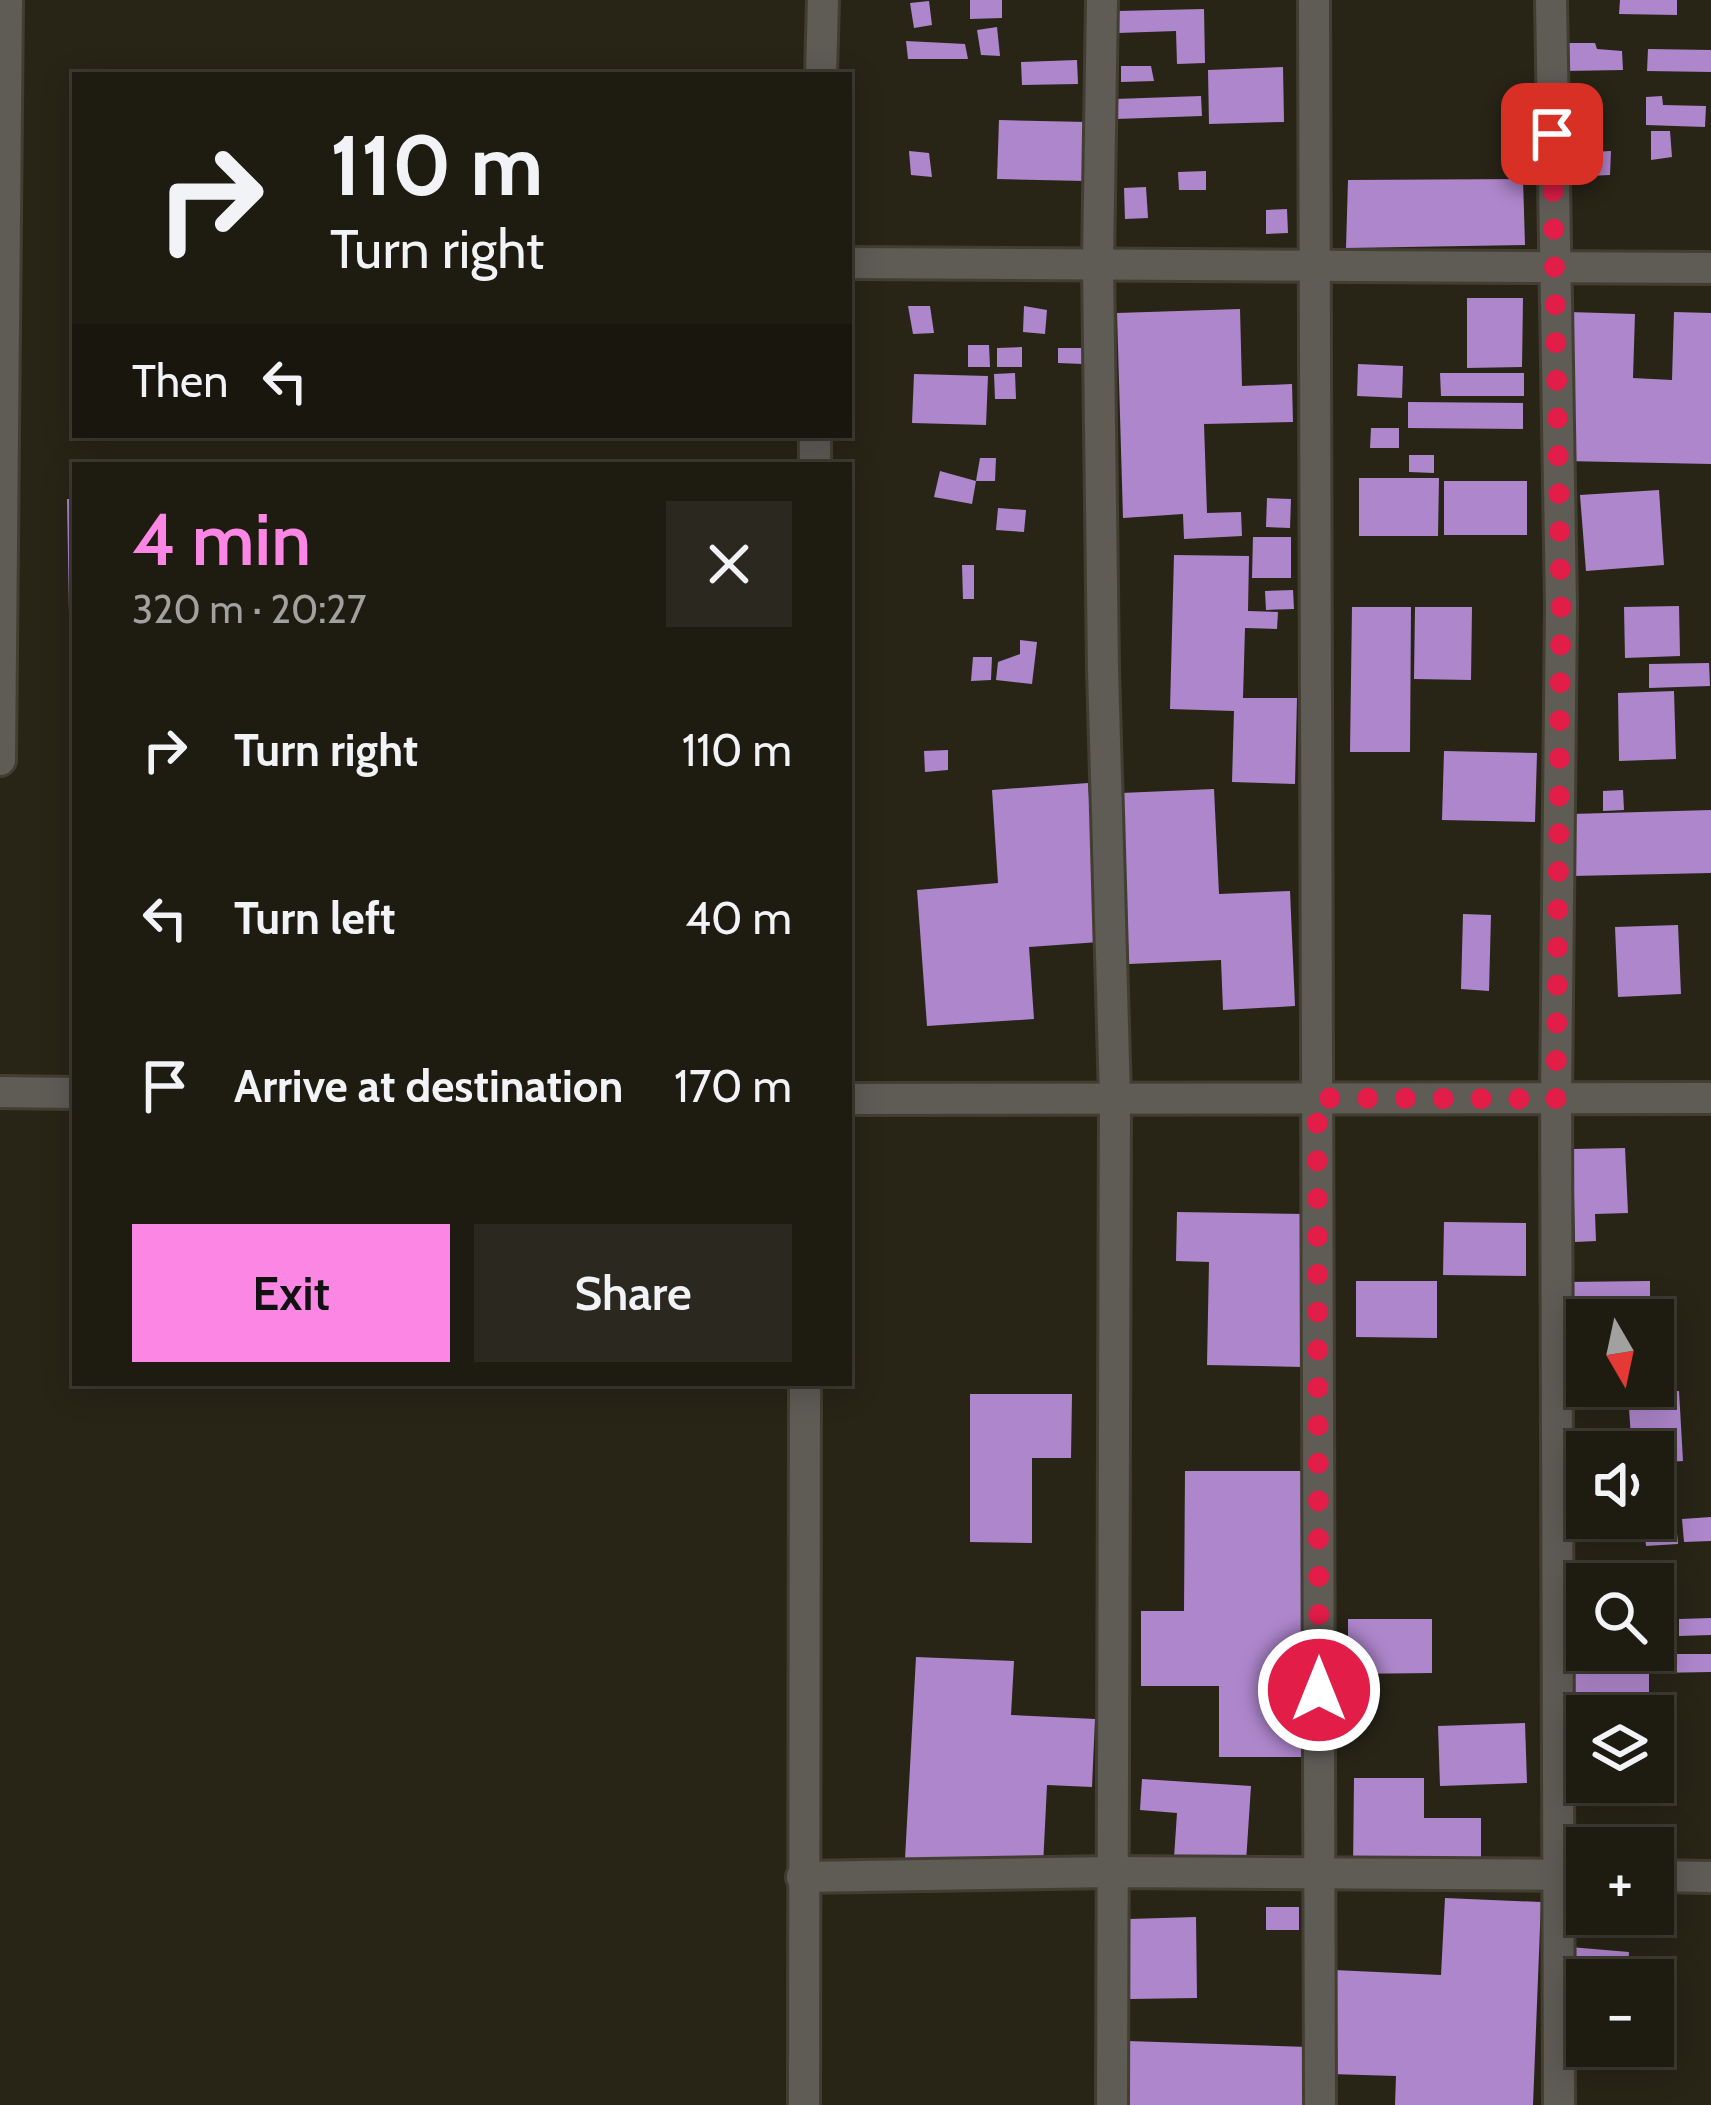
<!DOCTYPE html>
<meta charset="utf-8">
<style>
:root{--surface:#1e1c11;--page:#2b291f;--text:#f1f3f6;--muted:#a1a19f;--line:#3c3a31;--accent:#fc86e4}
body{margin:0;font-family:Cabin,sans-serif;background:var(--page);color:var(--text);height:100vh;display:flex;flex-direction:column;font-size:45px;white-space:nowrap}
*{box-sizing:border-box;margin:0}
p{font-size:39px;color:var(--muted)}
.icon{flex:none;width:66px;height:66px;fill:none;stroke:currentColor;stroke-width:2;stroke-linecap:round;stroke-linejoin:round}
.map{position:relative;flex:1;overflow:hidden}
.sheet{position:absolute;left:72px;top:462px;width:780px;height:924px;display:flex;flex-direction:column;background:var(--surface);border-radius:0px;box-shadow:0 6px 30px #0003,0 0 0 3px var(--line)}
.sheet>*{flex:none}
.guide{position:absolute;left:72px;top:72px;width:780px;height:366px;border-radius:0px;box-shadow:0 6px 30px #0003,0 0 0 3px var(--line);background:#1e1c11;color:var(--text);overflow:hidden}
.needle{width:78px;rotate:171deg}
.controls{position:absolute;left:1566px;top:1299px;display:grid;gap:24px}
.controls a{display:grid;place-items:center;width:108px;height:108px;border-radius:0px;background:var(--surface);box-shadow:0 6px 30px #0003,0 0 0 3px var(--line);font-size:60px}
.pin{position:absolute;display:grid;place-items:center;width:102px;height:102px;color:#fff;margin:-51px;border-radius:24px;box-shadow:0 6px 18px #0006}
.me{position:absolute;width:132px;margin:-66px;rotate:0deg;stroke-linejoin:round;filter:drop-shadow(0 0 9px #0008)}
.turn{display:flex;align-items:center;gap:42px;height:252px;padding:0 60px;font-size:54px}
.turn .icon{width:156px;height:156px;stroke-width:2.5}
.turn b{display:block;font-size:84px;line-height:102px}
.then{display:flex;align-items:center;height:114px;padding:0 60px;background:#0003;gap:24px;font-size:45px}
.round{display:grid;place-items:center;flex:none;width:126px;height:126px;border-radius:0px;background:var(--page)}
.head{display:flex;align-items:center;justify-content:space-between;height:204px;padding:0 60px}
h1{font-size:72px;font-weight:600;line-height:90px;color:var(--accent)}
.button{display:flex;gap:24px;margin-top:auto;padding:24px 60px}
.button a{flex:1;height:138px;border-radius:0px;background:var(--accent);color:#111;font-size:48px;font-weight:600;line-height:138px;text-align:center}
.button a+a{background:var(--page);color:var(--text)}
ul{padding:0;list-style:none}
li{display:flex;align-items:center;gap:36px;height:168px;padding:0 60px}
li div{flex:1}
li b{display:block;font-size:45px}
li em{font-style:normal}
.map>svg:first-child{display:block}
.building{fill:#ae86cc}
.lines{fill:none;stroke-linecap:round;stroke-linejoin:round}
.minor-casing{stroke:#423f32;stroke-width:36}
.tertiary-casing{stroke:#423f32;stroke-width:36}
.minor{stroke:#5f5b55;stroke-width:30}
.tertiary{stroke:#5f5b55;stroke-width:30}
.route{stroke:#e11d48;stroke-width:21;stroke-dasharray:0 37.8}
</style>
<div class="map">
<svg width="1711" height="2105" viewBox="0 0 1711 2105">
<rect width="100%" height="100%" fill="#282517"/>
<g class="building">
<polygon points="970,0 1002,0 1002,18 970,19"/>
<polygon points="1620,0 1677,0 1677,15 1619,14"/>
<polygon points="929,1 932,25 914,28 910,3"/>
<polygon points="1204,9 1205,63 1177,64 1176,31 1118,33 1118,11"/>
<polygon points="997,27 1000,56 981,55 977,30"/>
<polygon points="906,41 965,44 968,59 908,59"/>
<polygon points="1563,43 1595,43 1597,49 1622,51 1623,70 1564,71"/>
<polygon points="1648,49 1711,50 1711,72 1647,71"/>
<polygon points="1077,60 1078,84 1022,85 1021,62"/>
<polygon points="1121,66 1151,66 1154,81 1121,82"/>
<polygon points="1283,67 1284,122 1209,124 1208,70"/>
<polygon points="1201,96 1202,116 1116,119 1115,99"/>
<polygon points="1662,96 1663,105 1706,106 1705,127 1646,125 1646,97"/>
<polygon points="999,120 1087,122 1085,181 997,179"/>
<polygon points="1651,131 1670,131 1672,157 1651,160"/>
<polygon points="909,151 929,153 932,177 911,175"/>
<polygon points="1611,151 1610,175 1588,176 1591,152"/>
<polygon points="1206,171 1206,190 1179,190 1178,172"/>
<polygon points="1523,179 1525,245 1346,248 1348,180"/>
<polygon points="1146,187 1148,218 1125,219 1124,188"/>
<polygon points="1287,209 1288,233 1266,234 1266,210"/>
<polygon points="1467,298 1523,298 1522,367 1467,368"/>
<polygon points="908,306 930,306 934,333 913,334"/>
<polygon points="1024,306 1047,310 1045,334 1023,332"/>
<polygon points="1240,309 1242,386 1292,384 1293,422 1204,424 1207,513 1241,512 1242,536 1184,539 1183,514 1123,518 1117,313"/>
<polygon points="1569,312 1635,314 1633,378 1672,380 1674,312 1711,313 1711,464 1565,461"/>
<polygon points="968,345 989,345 990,367 968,367"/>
<polygon points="1022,347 1022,367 997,367 997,348"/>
<polygon points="1058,348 1083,348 1083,364 1058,363"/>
<polygon points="1358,364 1403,366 1402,398 1357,396"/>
<polygon points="1015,373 1016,399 995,399 994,374"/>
<polygon points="1440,373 1524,373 1524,396 1441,396"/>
<polygon points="914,374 988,376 986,425 912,423"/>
<polygon points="1408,402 1523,403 1523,429 1408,428"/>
<polygon points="1371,428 1399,428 1399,448 1370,448"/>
<polygon points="1409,455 1434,455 1434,473 1409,472"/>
<polygon points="980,458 996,458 995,481 976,481"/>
<polygon points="940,471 976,481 972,504 934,497"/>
<polygon points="1359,478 1439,478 1438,536 1359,536"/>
<rect x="1444" y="481" width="83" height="54"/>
<polygon points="1659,490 1664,565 1586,571 1580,495"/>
<polygon points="1267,498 1291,499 1290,528 1266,527"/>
<polygon points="67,499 75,499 75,728 71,728"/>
<polygon points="998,508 1026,510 1024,532 996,530"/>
<polygon points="1253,537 1291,537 1291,578 1252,578"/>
<polygon points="1174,555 1249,556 1248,611 1278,612 1277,629 1245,628 1243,698 1297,698 1295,784 1232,782 1234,711 1170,709"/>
<polygon points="962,565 974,565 974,599 963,599"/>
<polygon points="1293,590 1294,609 1266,610 1265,591"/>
<polygon points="1679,606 1680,656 1625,658 1624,607"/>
<polygon points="1352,607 1411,607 1410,752 1350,752"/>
<polygon points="1415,607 1472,607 1471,680 1414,679"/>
<polygon points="1020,640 1037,642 1032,684 996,680 998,662 1020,654"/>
<polygon points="973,657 992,657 991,680 971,681"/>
<polygon points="1709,663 1710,686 1649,688 1649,664"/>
<polygon points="1674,691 1676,759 1619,761 1618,693"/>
<polygon points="948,750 948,770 925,772 924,751"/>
<polygon points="1444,751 1537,753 1535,822 1442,820"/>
<polygon points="1088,783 1099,942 1029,947 1034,1019 927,1026 917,890 998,883 992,790"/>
<polygon points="1214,789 1219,894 1290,891 1295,1006 1223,1010 1221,960 1129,964 1121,793"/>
<polygon points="1623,790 1624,810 1603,811 1603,791"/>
<polygon points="1711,810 1711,873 1572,876 1571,814"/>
<polygon points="1463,914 1491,915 1489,991 1461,989"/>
<polygon points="1678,925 1681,994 1618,997 1615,927"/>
<polygon points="1625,1148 1628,1213 1595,1214 1596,1241 1575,1242 1573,1149"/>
<polygon points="1177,1212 1305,1214 1302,1367 1207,1365 1209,1262 1176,1261"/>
<polygon points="1444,1222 1526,1223 1526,1276 1443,1275"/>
<polygon points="1356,1281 1437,1281 1437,1338 1356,1337"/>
<polygon points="1650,1281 1650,1320 1587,1320 1587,1336 1567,1336 1567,1282"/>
<polygon points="1679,1391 1683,1461 1653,1463 1653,1452 1632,1452 1628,1394"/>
<polygon points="970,1394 1072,1394 1071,1458 1032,1458 1032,1543 970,1542"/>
<polygon points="1185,1471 1306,1471 1305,1757 1219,1757 1219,1686 1141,1686 1141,1611 1184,1611"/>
<polygon points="1711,1517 1711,1541 1684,1542 1682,1519"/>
<polygon points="1676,1522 1678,1544 1646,1546 1644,1524"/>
<polygon points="1711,1618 1711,1635 1679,1636 1679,1619"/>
<polygon points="1348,1619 1432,1619 1432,1673 1348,1674"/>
<polygon points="1673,1620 1674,1654 1711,1654 1711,1672 1655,1673 1654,1621"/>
<polygon points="1623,1650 1648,1650 1648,1668 1623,1669"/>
<polygon points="916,1657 1014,1661 1011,1715 1095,1719 1092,1787 1047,1785 1043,1866 905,1859"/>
<polygon points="1649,1672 1649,1716 1587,1716 1587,1733 1566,1733 1565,1673"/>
<polygon points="1525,1723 1527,1783 1440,1786 1438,1726"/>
<polygon points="1354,1778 1424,1778 1424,1818 1481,1818 1481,1869 1353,1869"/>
<polygon points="1142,1779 1251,1786 1246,1862 1174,1858 1177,1813 1140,1810"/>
<polygon points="1445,1898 1541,1902 1533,2105 1395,2105 1396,2076 1330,2074 1334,1970 1441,1975"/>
<rect x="1266" y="1907" width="33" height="23"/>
<polygon points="1196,1917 1197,1998 1130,1999 1129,1919"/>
<polygon points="1570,1947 1629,1952 1627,1980 1587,1980 1587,2028 1565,2027"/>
<polygon points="1127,2041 1308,2047 1307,2105 1125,2105"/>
</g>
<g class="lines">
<g class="minor-casing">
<g id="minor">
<polyline points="1102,0 1098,263 1103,669 1115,1098 1112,2105"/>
<polyline points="1314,0 1320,2105"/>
<polyline points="1551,0 1561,606 1556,1099 1559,2105"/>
<polyline points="849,263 1711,268"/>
<polyline points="0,760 7,0"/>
<polyline points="0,1092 75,1093"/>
<polyline points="849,1099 1711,1098"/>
<polyline points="1653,1876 1711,1877"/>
<polyline points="802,1877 1112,1872 1587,1875"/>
</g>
</g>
<g class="tertiary-casing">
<g id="tertiary">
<polyline points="821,75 823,0"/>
<polyline points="815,465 815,435"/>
<polyline points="804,2105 805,1383"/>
</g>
</g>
<use href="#minor" class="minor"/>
<use href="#tertiary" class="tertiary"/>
</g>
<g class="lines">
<polyline class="route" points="1319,1690 1317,1098 1556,1099 1561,606 1552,134"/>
</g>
</svg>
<div class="controls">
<a><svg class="needle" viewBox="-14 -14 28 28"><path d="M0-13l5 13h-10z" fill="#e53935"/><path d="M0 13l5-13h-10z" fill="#a1a19f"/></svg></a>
<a><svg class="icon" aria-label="sound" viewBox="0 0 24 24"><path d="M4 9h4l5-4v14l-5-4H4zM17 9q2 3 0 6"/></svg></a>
<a><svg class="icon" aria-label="search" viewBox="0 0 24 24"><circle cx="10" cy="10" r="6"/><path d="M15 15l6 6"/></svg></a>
<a><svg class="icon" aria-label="layers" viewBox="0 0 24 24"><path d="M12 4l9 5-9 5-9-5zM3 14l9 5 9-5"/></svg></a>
<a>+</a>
<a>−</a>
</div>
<div class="pin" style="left:1552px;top:134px;background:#d93025"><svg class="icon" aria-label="arrive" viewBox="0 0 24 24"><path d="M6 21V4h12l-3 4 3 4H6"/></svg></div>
<svg class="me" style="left:1319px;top:1690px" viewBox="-20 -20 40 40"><circle r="17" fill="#e11d48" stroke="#fff" stroke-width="3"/><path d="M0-11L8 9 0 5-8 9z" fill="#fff"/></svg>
<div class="guide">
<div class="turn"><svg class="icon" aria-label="right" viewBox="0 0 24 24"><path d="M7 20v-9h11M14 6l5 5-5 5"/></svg><div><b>110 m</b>Turn right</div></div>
<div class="then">Then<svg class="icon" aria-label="left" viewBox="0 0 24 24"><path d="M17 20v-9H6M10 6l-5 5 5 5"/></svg></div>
</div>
<section class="sheet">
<div class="head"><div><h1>4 min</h1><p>320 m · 20:27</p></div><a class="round"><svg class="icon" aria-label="close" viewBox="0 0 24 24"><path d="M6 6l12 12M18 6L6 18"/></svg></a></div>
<ul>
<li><svg class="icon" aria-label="right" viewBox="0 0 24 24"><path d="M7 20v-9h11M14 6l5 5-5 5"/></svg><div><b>Turn right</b></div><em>110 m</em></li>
<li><svg class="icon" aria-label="left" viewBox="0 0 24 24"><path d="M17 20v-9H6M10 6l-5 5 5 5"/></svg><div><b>Turn left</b></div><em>40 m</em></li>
<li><svg class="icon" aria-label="arrive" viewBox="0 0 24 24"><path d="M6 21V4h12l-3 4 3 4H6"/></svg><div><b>Arrive at destination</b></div><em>170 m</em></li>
</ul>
<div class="button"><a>Exit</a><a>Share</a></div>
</section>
</div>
